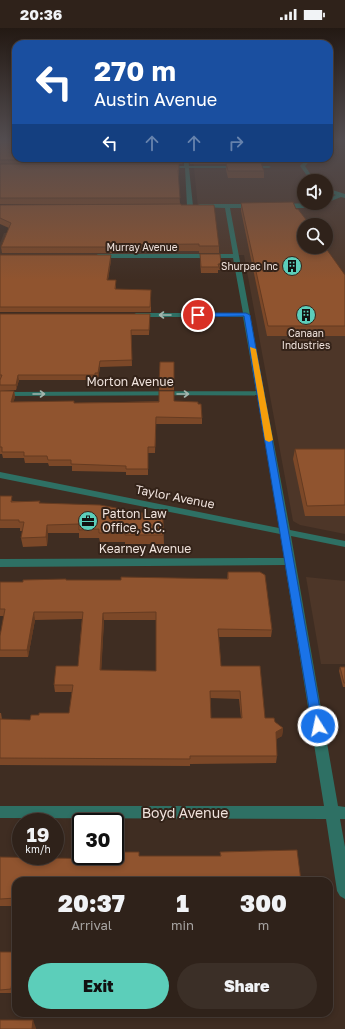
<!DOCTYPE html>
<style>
:root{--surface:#2f221a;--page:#3b2f27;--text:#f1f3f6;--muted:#a7a4a2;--line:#4a3f39;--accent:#5cceba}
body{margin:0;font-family:"Golos Text",sans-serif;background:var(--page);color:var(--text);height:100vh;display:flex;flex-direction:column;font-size:15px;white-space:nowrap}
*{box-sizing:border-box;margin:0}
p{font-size:13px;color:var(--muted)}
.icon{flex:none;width:22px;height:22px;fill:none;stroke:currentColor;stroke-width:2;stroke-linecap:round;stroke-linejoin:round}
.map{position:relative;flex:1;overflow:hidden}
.drawer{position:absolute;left:12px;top:849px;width:321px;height:140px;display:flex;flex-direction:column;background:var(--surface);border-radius:12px;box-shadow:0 2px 6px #0003,0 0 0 1px var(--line)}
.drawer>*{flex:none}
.banner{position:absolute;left:12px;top:12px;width:321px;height:122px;border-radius:12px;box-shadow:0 2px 6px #0003,0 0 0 1px var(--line);background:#1a4fa0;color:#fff;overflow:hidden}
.fabs{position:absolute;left:297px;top:146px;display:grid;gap:8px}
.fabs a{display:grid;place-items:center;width:36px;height:36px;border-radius:50%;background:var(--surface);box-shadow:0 2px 6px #0003,0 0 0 1px var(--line);font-size:20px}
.speed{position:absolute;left:12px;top:785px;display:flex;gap:8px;font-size:20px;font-weight:700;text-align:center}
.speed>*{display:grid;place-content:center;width:52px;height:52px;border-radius:50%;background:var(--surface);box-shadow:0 2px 6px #0003,0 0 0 1px var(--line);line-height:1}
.speed small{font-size:10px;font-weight:400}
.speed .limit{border:2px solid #111;border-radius:6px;background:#fff;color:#111}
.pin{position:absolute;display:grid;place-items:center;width:34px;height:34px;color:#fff;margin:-17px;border:2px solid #fff;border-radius:50%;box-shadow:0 1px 4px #0007}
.me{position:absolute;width:44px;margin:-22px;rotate:350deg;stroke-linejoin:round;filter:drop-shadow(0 0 3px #0008)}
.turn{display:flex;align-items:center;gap:14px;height:84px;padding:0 16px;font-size:18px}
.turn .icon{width:52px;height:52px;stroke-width:2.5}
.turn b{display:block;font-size:28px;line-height:34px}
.lanes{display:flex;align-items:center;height:38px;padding:0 16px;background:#0003;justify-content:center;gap:20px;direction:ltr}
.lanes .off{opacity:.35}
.eta{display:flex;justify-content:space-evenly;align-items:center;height:68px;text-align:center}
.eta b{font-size:24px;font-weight:800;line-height:28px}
.primary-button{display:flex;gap:8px;margin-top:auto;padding:8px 16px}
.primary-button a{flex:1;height:46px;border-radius:24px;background:var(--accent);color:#111;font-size:16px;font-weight:800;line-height:46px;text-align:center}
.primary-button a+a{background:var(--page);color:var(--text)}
.status{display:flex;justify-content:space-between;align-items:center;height:28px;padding:0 20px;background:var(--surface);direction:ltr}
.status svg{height:11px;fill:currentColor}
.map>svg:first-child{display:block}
.built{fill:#4d3628;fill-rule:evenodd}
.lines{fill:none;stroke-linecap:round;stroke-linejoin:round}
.minor{fill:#2e7064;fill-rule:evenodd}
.wall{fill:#7c4828;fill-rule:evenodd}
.shaded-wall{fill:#653b21}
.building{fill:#90542f;stroke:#653b21;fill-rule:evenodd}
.oneway{stroke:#a2b5ad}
.route{fill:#1a73e8;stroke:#114b97}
.slow{fill:#f59e0b}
.labels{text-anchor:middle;stroke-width:4;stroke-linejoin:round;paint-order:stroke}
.far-street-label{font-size:10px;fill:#f0e3dd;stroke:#342319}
.far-poi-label{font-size:10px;fill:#f0e3dd;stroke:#342319;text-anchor:end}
.street-label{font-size:12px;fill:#f0e3dd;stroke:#342319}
.poi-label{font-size:12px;fill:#f0e3dd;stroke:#342319;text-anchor:start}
.near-street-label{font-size:14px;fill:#f0e3dd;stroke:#342319}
</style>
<div class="status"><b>20:36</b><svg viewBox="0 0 49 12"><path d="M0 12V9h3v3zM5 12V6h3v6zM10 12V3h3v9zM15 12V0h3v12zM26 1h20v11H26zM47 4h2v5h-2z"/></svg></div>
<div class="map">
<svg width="345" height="1001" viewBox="0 0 345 1001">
<rect width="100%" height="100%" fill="#3f2d22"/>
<g class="built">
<path d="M329 112H345V506L300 497 293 493 244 227H0V215L4 205 179 204 198 180 193 130H329ZM304 153H326V175H304ZM304 197H326V219H304Z"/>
<polygon points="306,549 345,553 345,636 321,636"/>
</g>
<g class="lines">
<g class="minor">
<polygon points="184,130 188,130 189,138 269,138 271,139 269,140 189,140 193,178 190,180 187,178 185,140 166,140 164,139 166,138 184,138"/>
<polygon points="308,130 313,130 305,138 315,153 311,153 300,138"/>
<polygon points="326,160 345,166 345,170 341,169 326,175 326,171 336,167 326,163"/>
<polygon points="312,175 322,175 306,180 282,180 279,178 282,176"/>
<polygon points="200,176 254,176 257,178 254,180 230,180 290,502 345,513 345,519 291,508 338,778 345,779 345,791 340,791 345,819 345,871 340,868 337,863 326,791 0,790 0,778 324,778 285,537 0,539 0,531 284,530 280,506 0,450 0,444 279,500 257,367 0,368 0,364 256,363 243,289 136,289 133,287 136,285 243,285 233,230 98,230 95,228 98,226 233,226 225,180 198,179 198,177"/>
</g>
</g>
<g class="wall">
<polygon points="0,112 16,130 184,130 182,136 179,136 179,148 178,148 180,176 0,176"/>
<polygon points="189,130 258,130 259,135 264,143 264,150 228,150 226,142 226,136 190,136"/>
<polygon points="241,175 296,181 345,247 345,308 267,308 241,183"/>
<polygon points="0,177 181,177 219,218 219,225 199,225 199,223 112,223 112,225 2,225 1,219 9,200 0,196"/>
<polygon points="200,226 221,236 221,242 218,242 218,245 201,245 200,232"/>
<polygon points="0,227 111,227 111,232 108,252 116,252 116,261 151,267 151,284 0,284"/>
<polygon points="0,286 150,286 149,307 131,307 132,338 100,339 98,351 95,351 95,352 19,352 16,362 0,363"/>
<polygon points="174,334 174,362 159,362 159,355"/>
<polygon points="0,363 14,363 15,369 13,374 74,373 74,375 174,373 202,390 202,396 156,396 155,425 148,425 148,447 126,447 126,444 72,443 72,438 49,438 48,435 25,435 24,430 3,430 2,426 0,426"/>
<polygon points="295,421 345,421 345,488 305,488 293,431"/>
<polygon points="0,468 13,473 40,475 144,489 163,489 164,516 125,516 125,514 100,514 99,510 79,510 79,505 48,505 47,518 23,519 21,510 23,503 20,503 20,500 0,500"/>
<path d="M228 544 272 602 271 609H219L221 638 265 690 275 694 283 700 282 708 276 711 277 728 276 735 190 736V738L0 737V685H1L2 691 30 692 39 687 69 685 72 664H55L54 657 78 638 82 591 35 592 28 629H0V608L4 588H0V554H23L66 551V552H121L227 551ZM104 592H156V643L101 642ZM210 670 239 671 241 690H211Z"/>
<polygon points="340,639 345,639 345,659 343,659 339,643"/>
<polygon points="297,822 16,853 16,878 0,878 0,829 105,831 139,828 220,828 220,824"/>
<polygon points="0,924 13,965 0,965"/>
</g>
<g class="shaded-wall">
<polygon points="183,130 184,130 182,136 179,136 179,131"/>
<polygon points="111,227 111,232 107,257 107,252"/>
<polygon points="100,333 100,339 98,351 98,345"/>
<polygon points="18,347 19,352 16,362 16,357"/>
<polygon points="14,363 15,369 12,380 11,374"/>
<polygon points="47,497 48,505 47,518 46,509"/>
<polygon points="34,584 35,592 28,629 27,622"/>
<polygon points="103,585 104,592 101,650 100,642"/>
<polygon points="283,700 282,708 275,712 276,704"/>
<polygon points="16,924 16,936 13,965 11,961"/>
<polygon points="33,992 36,1000 36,1001 32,1001"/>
</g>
<g class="building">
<polygon points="0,112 16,112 16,130 183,130 179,131 0,132"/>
<polygon points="190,130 258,130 259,131"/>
<polygon points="226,135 261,135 264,143 228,143"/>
<polygon points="0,136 179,136 179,142 178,142 180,170 0,170"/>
<polygon points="293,174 296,181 298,181 310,197 304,197 304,219 325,219 345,247 345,298 268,298 241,175"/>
<polygon points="181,176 181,177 214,177 219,218 199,218 199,216 112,217 112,219 1,219 11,195 0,190 0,177"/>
<polygon points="200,226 220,226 221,236 218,236 219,239 201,239"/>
<polygon points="0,227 111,227 107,252 116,252 115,261 151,262 150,279 0,279"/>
<polygon points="0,286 150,286 149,302 131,302 132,332 100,333 98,345 95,345 95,347 18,347 16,357 0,357 0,352 2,347 0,347"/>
<polygon points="160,334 174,334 174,355 159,355"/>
<polygon points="0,363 14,363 11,374 74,373 74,375 159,374 159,363 174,363 174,373 198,374 198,376 201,376 202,390 156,389 155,419 148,419 148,441 126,441 126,438 71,436 71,432 48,432 47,428 24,428 24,424 2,424 2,419 0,419"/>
<polygon points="295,421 345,421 345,477 307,478"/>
<polygon points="0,468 12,468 11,474 40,473 39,475 100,477 143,485 143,489 163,489 163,507 125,507 125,505 99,505 99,501 79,502 79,496 47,497 46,509 21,510 24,494 19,494 19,492 0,492"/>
<path d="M228 544H260L265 547 272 602 218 601 221 638H260L265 690H274L275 694 283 700 276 704 277 728H190V731L0 730V691L30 692 31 687H39V685H69L73 657H54L56 638H78L83 584H34L27 622H0V608L5 581H0V554H23V552L66 551V552H121V549L228 551ZM156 584V643L100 642 103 585ZM210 663H240L242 690H211Z"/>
<polygon points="340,639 345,639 345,655 344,655"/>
<polygon points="297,822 301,853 16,853 16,870 0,871 0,829 105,831 106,828 122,828 121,824 139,824 139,828 221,828 220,824"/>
<polygon points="0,924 16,924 11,961 0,962"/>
<polygon points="0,992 33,992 32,1001 0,1001"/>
</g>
<defs><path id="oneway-shaft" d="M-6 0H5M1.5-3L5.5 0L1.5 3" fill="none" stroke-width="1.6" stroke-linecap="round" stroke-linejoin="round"/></defs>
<g class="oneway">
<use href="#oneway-shaft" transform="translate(165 287) rotate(180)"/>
<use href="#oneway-shaft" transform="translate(39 366)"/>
<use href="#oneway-shaft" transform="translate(183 366)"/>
</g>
<linearGradient id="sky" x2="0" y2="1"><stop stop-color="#231913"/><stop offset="0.44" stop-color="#524c4f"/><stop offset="1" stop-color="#524c4f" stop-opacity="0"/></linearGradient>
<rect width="345" height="252" fill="url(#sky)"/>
<polygon class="route" points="196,285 246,285 250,287 323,698 322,701 318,702 313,701 312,698 244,288 198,289 196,288"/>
<polygon class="slow" points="250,319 256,321 273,412 269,414 265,412"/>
<defs>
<g id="building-disc" transform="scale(1)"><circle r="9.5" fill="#5cceba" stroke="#342319"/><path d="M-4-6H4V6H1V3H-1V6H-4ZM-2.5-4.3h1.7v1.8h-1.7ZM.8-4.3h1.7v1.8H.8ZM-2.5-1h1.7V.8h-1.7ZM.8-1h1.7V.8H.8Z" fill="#111"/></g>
<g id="office-disc" transform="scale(1)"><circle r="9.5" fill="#5cceba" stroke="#342319"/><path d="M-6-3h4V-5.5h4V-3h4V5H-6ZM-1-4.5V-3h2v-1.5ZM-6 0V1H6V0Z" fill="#111"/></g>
</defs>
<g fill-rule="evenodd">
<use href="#building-disc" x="292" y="238"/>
<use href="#building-disc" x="306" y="287"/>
<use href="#office-disc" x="88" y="493"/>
</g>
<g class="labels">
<g class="far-street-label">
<text x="142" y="223">Murray Avenue</text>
</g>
<g class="far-poi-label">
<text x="278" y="242">Shurpac Inc</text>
<text x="306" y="309" text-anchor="middle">Canaan<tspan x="306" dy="12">Industries</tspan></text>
</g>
<g class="street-label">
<text x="130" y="358">Morton Avenue</text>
<text transform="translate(175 469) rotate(11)" y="4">Taylor Avenue</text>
<text x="145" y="525">Kearney Avenue</text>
</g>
<g class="poi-label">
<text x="102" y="490">Patton Law<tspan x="102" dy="14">Office, S.C.</tspan></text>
</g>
<g class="near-street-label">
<text x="185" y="790">Boyd Avenue</text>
</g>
</g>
</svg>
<div class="fabs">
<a><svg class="icon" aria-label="sound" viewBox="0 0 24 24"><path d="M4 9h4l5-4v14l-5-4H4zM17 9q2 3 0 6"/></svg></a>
<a><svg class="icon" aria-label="search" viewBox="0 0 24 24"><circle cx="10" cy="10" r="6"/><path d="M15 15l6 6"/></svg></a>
</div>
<div class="speed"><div>19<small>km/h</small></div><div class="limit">30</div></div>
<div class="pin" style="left:198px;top:287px;background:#d93025"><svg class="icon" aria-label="arrive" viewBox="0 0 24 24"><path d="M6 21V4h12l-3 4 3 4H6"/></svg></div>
<svg class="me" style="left:318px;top:698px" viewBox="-20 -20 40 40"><circle r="17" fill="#1a73e8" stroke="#fff" stroke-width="3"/><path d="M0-11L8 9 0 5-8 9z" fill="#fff"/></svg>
<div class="banner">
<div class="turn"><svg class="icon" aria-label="left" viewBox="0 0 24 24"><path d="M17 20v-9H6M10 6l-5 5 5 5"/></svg><div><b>270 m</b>Austin Avenue</div></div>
<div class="lanes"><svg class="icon" aria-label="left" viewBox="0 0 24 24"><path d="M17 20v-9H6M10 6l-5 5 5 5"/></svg><svg class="icon off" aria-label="ahead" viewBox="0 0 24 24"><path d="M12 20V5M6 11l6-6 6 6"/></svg><svg class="icon off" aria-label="ahead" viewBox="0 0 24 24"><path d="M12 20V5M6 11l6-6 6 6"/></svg><svg class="icon off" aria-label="right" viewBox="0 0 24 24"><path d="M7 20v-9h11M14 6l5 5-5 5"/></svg></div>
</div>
<section class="drawer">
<div class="eta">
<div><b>20:37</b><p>Arrival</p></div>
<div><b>1</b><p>min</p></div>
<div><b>300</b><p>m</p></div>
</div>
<div class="primary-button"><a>Exit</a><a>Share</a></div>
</section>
</div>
